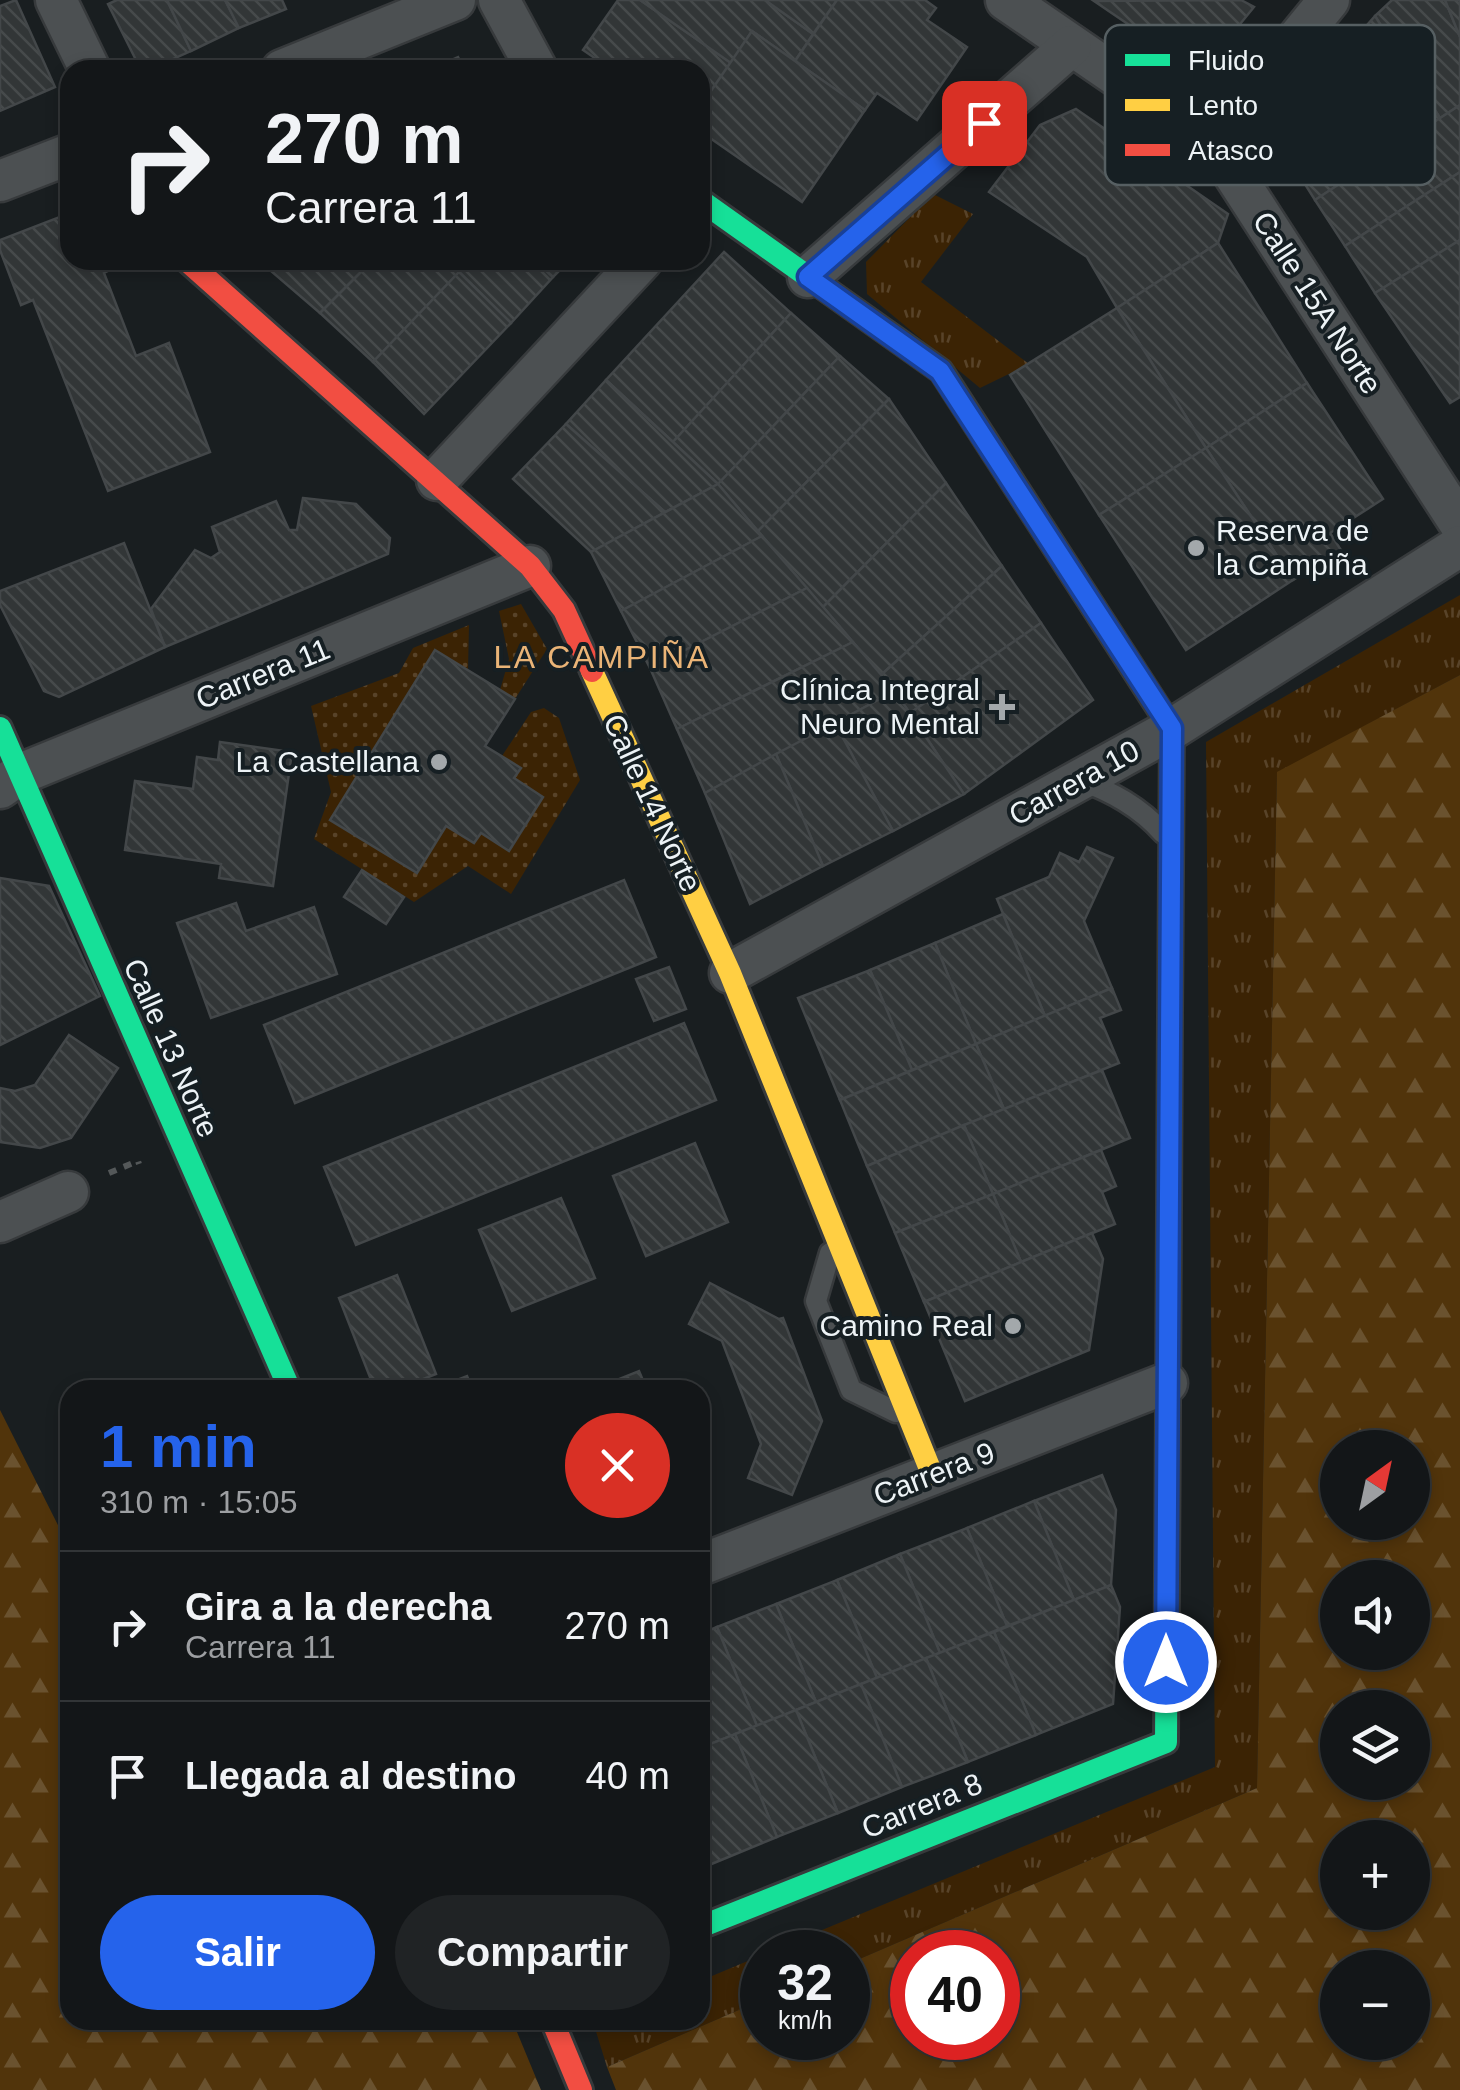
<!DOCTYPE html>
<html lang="es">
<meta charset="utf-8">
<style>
:root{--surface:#131618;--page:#202325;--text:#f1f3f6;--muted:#9d9fa2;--line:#323537;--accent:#2563eb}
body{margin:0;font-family:Arial,sans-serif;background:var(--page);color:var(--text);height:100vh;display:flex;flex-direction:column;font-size:38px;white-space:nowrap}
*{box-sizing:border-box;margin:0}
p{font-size:32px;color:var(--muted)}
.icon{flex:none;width:55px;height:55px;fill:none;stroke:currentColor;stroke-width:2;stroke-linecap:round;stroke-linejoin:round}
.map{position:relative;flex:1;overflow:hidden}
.side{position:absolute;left:60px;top:1380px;width:650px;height:650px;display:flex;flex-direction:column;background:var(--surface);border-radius:30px;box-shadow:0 5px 15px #0003,0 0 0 2px var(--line)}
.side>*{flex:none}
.banner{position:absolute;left:60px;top:60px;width:650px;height:210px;border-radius:30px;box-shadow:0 5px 15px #0003,0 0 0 2px var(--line);background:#131618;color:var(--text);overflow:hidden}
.needle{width:65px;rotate:33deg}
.tools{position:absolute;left:1320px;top:1430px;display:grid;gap:20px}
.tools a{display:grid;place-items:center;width:110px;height:110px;border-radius:50%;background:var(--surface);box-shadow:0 5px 15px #0003,0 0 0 2px var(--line);font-size:50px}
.speed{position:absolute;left:740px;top:1930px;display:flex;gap:20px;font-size:50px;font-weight:700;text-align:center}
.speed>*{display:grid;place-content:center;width:130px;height:130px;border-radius:50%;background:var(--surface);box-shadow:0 5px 15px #0003,0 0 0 2px var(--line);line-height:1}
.speed small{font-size:25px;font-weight:400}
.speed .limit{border:15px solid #d22;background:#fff;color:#111}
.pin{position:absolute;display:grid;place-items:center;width:85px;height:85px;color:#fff;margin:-42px;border-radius:20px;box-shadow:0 5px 15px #0006}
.me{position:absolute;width:110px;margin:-55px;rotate:0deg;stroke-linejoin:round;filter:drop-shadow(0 0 8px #0008)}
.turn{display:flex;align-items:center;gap:35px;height:210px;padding:0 40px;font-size:45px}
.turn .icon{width:130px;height:130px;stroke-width:2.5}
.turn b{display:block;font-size:70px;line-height:85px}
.round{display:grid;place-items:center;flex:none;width:105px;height:105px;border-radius:52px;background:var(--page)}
.head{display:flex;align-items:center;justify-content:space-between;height:170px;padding:0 40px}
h1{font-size:60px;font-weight:800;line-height:75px;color:var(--accent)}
.button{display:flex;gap:20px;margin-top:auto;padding:20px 40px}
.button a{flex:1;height:115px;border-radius:60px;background:var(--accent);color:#fff;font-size:40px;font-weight:800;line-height:115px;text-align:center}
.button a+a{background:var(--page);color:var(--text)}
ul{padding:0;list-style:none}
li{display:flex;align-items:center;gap:30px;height:150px;padding:0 40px;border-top:2px solid var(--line)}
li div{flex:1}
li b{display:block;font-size:38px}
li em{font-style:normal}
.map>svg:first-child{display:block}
.grass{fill:url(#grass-tufts)}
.forest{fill:url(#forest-firs);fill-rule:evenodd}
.garden{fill:url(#garden-dots)}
.building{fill:url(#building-back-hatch);stroke:#434749;stroke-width:2.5}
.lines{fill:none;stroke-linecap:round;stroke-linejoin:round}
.lane-casing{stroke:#373a3c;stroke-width:25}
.street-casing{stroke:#373a3c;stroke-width:45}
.fast-casing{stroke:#373a3c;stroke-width:28}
.slow-casing{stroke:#373a3c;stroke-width:28}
.jam-casing{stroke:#373a3c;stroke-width:28}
.path{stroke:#545859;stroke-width:6;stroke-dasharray:8 8;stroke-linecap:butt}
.lane{stroke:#4c5052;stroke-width:20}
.street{stroke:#4c5052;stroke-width:40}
.fast{stroke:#16e098;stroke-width:22}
.slow{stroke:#ffcf43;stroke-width:22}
.jam{stroke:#f24e42;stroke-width:22}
.route-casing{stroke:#184099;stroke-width:25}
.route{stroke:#2563eb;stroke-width:18}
.poi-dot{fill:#a3a8ab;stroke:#161f23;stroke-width:4}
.labels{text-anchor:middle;stroke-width:8;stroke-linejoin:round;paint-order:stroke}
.street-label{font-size:30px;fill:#edf3f6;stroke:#161f23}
.poi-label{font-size:30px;fill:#edf3f6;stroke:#161f23;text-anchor:end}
.neighbourhood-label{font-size:32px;letter-spacing:2.5px;fill:#eab477;stroke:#161f23}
.key{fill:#161f23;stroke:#565f62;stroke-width:2.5}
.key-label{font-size:28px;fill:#edf3f6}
</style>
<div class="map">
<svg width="1460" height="2090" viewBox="0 0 1460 2090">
<defs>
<pattern id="grass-tufts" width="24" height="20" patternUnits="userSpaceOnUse" patternTransform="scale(2.5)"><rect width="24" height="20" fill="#3b2304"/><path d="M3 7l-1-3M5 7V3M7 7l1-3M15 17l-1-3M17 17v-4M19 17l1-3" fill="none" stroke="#584329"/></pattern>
<pattern id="forest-firs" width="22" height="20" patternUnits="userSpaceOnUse" patternTransform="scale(2.5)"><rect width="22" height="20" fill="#51340b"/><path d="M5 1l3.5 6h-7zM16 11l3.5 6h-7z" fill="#6a522f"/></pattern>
<pattern id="garden-dots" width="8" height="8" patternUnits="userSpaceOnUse" patternTransform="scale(2.5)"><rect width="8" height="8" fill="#3b2304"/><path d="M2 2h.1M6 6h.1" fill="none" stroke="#584329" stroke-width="1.8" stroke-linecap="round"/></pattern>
<pattern id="building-back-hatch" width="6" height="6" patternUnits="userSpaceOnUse" patternTransform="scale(2.5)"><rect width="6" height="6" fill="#323637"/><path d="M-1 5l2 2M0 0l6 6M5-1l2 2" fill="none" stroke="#464a4b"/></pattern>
</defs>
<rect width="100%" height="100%" fill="#191e20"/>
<g class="grass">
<polygon points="933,194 973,214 921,282 1029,364 980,388 867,294 866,262"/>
<polygon points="1460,595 1460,675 1277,773 1257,1788 848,1964 848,1952 769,1952 1215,1767 1206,742"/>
<polygon points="762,1955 762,2000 607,2067 594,2025 606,2020 700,2020 700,1981"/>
</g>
<g class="forest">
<path d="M1460 675V2090H616L607 2067 762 2000V2038H848V1964L1257 1788 1277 772ZM1338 1448H1412V1522H1338ZM1338 1578H1412V1652H1338ZM1338 1708H1412V1782H1338ZM1338 1838H1412V1912H1338ZM912 1952H998V2038H912ZM1338 1968H1412V2042H1338Z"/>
<polygon points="0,1410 70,1549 70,2020 512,2020 541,2090 0,2090"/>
</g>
<g class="garden">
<polygon points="521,604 547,649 515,699 500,690 509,659 499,611"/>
<polygon points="469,625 468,670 331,820 416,873 446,826 474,843 481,833 509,850 543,797 514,778 520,768 502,756 531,712 544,708 559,718 580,780 511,894 468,866 414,902 314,839 331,792 311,706 399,673 413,648"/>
</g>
<g class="building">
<polygon points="16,0 55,87 0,111 0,6"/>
<polygon points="117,0 167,0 191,51 149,70 141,70 108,4"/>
<polygon points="167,0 225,0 239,28 191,51"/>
<polygon points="225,0 282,0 286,9 239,28"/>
<polygon points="618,0 640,0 731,63 700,107 700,70 612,70 583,50"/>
<polygon points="640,0 765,0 813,34 795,61 752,31 731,63"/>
<polygon points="765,0 837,0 813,34"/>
<polygon points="837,0 925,0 936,8 927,20 967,47 917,120 877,93 865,110 795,61"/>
<polygon points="1241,0 1254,7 1200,73 1094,1"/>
<polygon points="1392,0 1445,0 1460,37 1460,105 1440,118 1375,16"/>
<polygon points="1445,0 1460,0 1460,37"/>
<polygon points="1375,16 1440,118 1315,200 1272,132"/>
<polygon points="752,31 865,110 802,202 700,131 700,107"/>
<polygon points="458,57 465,70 429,70"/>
<polygon points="1460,105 1460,172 1345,246 1315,200"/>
<polygon points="1076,109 1228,214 1218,243 1117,308 1087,257 989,192 1040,125"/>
<polygon points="1460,172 1460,240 1375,293 1345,246"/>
<polygon points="70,213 70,260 106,260 110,270 104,273 136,356 169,343 210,452 108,491 33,300 21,305 0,250 0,240"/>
<polygon points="1460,240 1460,397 1450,403 1375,293"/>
<polygon points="1218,243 1307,383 1206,448 1117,308"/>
<polygon points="724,252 791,313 673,442 606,380"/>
<polygon points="269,260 373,260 320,313 264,265"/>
<polygon points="373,260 447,260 459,272 373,362 320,313"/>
<polygon points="447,260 535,260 553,277 511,323"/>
<polygon points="535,260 570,260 553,277"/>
<polygon points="459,272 511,323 424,414 373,362"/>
<polygon points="1117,308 1206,448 1099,515 1010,375"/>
<polygon points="791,313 840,356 718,484 673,442"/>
<polygon points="840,356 889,399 758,531 718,484"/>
<polygon points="606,380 673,442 718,484 665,512 566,424"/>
<polygon points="1307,383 1383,499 1330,533 1341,550 1293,580 1206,448"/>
<polygon points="889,399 946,483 823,607 758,531"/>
<polygon points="566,424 665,512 591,552 513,479"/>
<polygon points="1206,448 1293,580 1186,650 1099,515"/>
<polygon points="946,483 1002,566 881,675 823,607"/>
<polygon points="718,484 762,536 621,611 591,552"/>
<polygon points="303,498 356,504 390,538 388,554 165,647 151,609 195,550 211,558 220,552 212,527 276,501 289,530 297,530"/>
<polygon points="762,536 807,588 650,668 621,611"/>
<polygon points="124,543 165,647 59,697 44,691 0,605 0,591"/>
<polygon points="1002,566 1041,623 910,713 881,675"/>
<polygon points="807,588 853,642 677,729 650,668"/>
<polygon points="1041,623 1093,700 964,794 910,713"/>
<polygon points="853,642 895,691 705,793 677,729"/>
<polygon points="435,650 515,699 485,746 521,768 514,778 543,797 509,851 481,833 474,843 446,826 417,873 330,820"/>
<polygon points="895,691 964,794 893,831 835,723"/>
<polygon points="835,723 893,831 823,866 776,754"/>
<polygon points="220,742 292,752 273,886 219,878 221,864 125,850 135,781 193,789 197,757 218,760"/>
<polygon points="776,754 823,866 750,904 705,793"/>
<polygon points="1087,847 1113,858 1084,921 1112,988 1045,1016 997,899 1049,877 1060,853 1079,862"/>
<polygon points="362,870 404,897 386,924 344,897"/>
<polygon points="0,878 49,886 100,996 0,1045"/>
<polygon points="624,880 656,957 295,1103 264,1025"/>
<polygon points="236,903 246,931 314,907 337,974 211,1018 177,923"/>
<polygon points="1003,914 1045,1016 976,1044 935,943"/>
<polygon points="935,943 976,1044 912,1070 870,970"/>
<polygon points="669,967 686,1009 654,1021 636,979"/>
<polygon points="870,970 912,1070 840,1100 798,998"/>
<polygon points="1112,988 1121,1010 1100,1018 1119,1063 1004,1109 976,1044"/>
<polygon points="684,1023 716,1100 356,1245 324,1167"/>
<polygon points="69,1035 118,1068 71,1138 40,1148 0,1142 0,1088 15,1091 35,1085"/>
<polygon points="976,1044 1004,1109 867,1166 840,1100"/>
<polygon points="1102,1070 1130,1138 993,1194 964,1125"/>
<polygon points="964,1125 993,1194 895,1233 867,1166"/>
<polygon points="695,1143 728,1222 646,1256 613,1176"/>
<polygon points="1101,1150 1116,1186 1102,1192 1115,1224 1021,1262 993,1194"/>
<polygon points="993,1194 1021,1262 924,1302 895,1233"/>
<polygon points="561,1198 595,1278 512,1311 479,1230"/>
<polygon points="1092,1233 1103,1259 1089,1350 965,1401 924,1302"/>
<polygon points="397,1275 436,1374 408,1385 410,1390 375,1390 339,1298"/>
<polygon points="710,1283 779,1319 783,1318 822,1421 792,1495 748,1478 761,1444 722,1341 689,1324"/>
<polygon points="639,1371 647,1390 592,1390"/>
<polygon points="467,1376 473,1390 431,1390"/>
<polygon points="1102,1475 1116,1510 1111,1585 1074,1600 1034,1501"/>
<polygon points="1034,1501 1074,1600 1007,1626 967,1528"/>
<polygon points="967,1528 1007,1626 940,1653 900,1554"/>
<polygon points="900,1554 940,1653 877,1678 837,1580"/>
<polygon points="837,1580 877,1678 816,1702 776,1604"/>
<polygon points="1111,1585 1120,1607 1113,1704 1036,1735 994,1632"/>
<polygon points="776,1604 816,1702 757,1726 717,1627"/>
<polygon points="717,1627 757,1726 700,1748 700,1634"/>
<polygon points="994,1632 1036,1735 968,1762 926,1658"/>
<polygon points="926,1658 968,1762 902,1787 861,1684"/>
<polygon points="861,1684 902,1787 838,1813 796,1710"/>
<polygon points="796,1710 838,1813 777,1837 735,1734"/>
<polygon points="735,1734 777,1837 709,1865 700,1843 700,1748"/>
</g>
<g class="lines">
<g class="lane-casing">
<g id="lane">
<path d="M1080 780C1112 792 1140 807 1163 833"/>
<polyline points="830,1253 816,1301 851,1390 896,1412"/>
</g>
</g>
<g class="street-casing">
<g id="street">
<polyline points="56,0 90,70"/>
<polyline points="499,0 537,70"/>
<polyline points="1006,0 1213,142 1460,524"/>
<polyline points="282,70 455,0"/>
<polyline points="1213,142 1329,0"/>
<polyline points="0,181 70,154"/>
<polyline points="808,277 1071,46"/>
<polyline points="437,480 642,260"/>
<polyline points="0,788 20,774 530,566"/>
<polyline points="730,973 1172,729 1460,546"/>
<polyline points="0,1222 68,1192"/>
<polyline points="700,1565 1167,1383"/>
</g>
</g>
<g class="fast-casing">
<g id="fast">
<polyline points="700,200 941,371 1172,729 1170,1016"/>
<polyline points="0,728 290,1390"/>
<polyline points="700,1927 1166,1742 1168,1406"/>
</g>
</g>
<g class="slow-casing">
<polyline id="slow" points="592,671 730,973 932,1474"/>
</g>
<g class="jam-casing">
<g id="jam">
<polyline points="186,260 530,566 564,610 592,671"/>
<polyline points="1168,1406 1170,1016"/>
<polyline points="552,2020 581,2090"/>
</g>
</g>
<polyline class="path" points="109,1173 138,1161 139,1164"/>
<use href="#lane" class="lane"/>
<use href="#street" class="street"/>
<use href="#fast" class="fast"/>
<use href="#slow" class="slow"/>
<use href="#jam" class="jam"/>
</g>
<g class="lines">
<g class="route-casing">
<polyline id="route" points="984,123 808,277 940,371 1172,728 1166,1662"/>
</g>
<use href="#route" class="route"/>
</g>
<g class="poi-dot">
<circle cx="1196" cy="548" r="10"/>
<path d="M997 692h10v10h10v10h-10v10h-10v-10h-10v-10h10z"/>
<circle cx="439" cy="762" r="10"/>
<circle cx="1013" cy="1326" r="10"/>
</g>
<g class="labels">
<g class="street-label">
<text transform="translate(1317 303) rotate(57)" y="10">Calle 15A Norte</text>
<text transform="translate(263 674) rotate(-22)" y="10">Carrera 11</text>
<text transform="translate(1074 783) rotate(-29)" y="10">Carrera 10</text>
<text transform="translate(652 803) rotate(65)" y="10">Calle 14 Norte</text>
<text transform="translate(171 1048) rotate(66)" y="10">Calle 13 Norte</text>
<text transform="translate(934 1474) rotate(-21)" y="10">Carrera 9</text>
<text transform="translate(922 1806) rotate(-22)" y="10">Carrera 8</text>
</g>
<g class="poi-label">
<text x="1216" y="541" text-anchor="start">Reserva de<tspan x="1216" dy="34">la Campiña</tspan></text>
<text x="980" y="700">Clínica Integral<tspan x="980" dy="34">Neuro Mental</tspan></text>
<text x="419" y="772">La Castellana</text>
<text x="993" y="1336">Camino Real</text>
</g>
<g class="neighbourhood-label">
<text x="602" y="668">LA CAMPIÑA</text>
</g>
</g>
<rect x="1105" y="25" width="330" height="160" rx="15" class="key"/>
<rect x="1125" y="54" width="45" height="12" fill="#16e098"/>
<rect x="1125" y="99" width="45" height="12" fill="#ffcf43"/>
<rect x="1125" y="144" width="45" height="12" fill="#f24e42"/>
<g class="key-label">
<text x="1188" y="70">Fluido</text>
<text x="1188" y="115">Lento</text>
<text x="1188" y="160">Atasco</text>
</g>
</svg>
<div class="tools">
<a><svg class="needle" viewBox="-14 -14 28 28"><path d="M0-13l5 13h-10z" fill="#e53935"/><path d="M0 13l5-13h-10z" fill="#9d9fa2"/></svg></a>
<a><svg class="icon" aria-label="sound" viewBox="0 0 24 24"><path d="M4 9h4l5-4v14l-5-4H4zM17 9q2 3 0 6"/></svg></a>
<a><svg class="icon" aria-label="layers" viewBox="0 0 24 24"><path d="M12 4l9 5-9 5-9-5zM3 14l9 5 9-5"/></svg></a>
<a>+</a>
<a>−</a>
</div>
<div class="speed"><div>32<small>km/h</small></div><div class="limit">40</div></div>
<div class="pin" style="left:984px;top:123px;background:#d93025"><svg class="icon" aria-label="arrive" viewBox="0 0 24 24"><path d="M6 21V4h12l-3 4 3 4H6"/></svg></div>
<svg class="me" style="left:1166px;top:1662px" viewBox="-20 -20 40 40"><circle r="17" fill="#2563eb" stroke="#fff" stroke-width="3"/><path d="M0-11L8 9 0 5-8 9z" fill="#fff"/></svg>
<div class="banner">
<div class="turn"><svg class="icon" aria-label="right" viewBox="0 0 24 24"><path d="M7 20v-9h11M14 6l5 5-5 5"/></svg><div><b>270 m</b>Carrera 11</div></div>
</div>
<section class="side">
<div class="head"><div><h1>1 min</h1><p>310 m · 15:05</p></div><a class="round" style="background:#d93025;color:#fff"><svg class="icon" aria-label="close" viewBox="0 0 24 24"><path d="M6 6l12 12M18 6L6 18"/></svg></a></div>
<ul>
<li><svg class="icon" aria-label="right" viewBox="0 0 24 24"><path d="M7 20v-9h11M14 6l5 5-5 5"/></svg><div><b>Gira a la derecha</b><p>Carrera 11</p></div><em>270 m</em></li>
<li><svg class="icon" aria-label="arrive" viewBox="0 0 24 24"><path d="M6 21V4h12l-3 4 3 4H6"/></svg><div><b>Llegada al destino</b></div><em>40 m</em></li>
</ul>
<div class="button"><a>Salir</a><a>Compartir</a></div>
</section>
</div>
